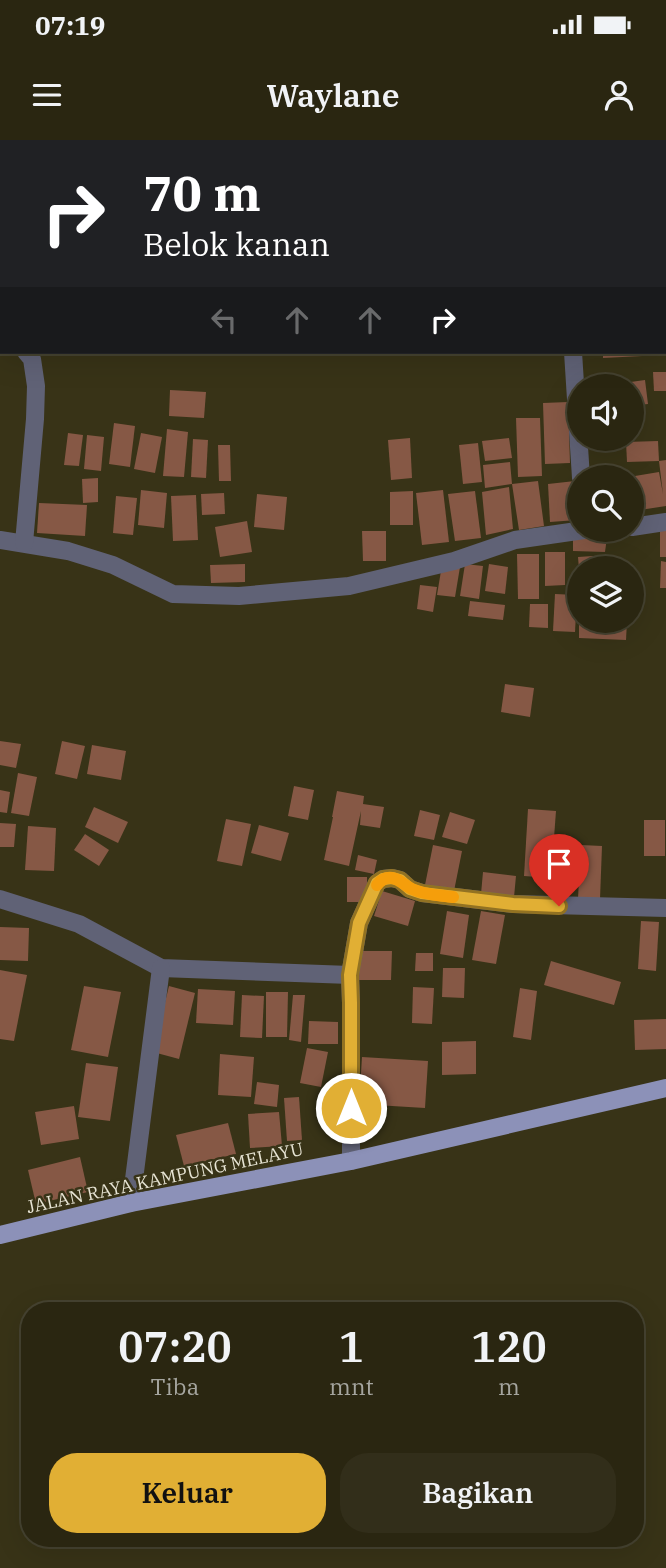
<!DOCTYPE html>
<html lang="id">
<style>
:root{--surface:#2a2611;--page:#322e1a;--text:#f1f3f6;--muted:#a5a59f;--line:#464331;--accent:#e1af34}
body{margin:0;font-family:"IBM Plex Serif",serif;background:var(--page);color:var(--text);height:100vh;display:flex;flex-direction:column;font-size:26px;white-space:nowrap}
*{box-sizing:border-box;margin:0}
p{font-size:23px;color:var(--muted)}
.icon{flex:none;width:38px;height:38px;fill:none;stroke:currentColor;stroke-width:2;stroke-linecap:round;stroke-linejoin:round}
.map{position:relative;flex:1;overflow:hidden}
.side{position:absolute;left:21px;top:1162px;width:623px;height:245px;display:flex;flex-direction:column;background:var(--surface);border-radius:28px;box-shadow:0 7px 28px #0002,0 0 0 2px var(--line)}
.side>*{flex:none}
.banner{position:absolute;left:0px;top:0px;width:667px;height:214px;box-shadow:0 7px 28px #0002,0 0 0 2px var(--line);background:#202124;color:#fff;overflow:hidden}
.tools{position:absolute;left:567px;top:234px;display:grid;gap:14px}
.tools a{display:grid;place-items:center;width:77px;height:77px;border-radius:50%;background:var(--surface);box-shadow:0 7px 28px #0002,0 0 0 2px var(--line);font-size:35px}
.pin{position:absolute;display:grid;place-items:center;width:60px;height:60px;color:#fff;margin:-72px -30px;border-radius:50% 50% 50% 0;rotate:-45deg;box-shadow:0 0 7px #0007}
.pin .icon{rotate:45deg}
.me{position:absolute;width:77px;margin:-38px;rotate:0deg;stroke-linejoin:round;filter:drop-shadow(0 0 5px #0008)}
.turn{display:flex;align-items:center;gap:24px;height:147px;padding:0 28px;font-size:32px}
.turn .icon{width:91px;height:91px;stroke-width:2.5}
.turn b{display:block;font-size:49px;line-height:60px}
.lanes{display:flex;align-items:center;height:66px;padding:0 28px;background:#0003;justify-content:center;gap:35px;direction:ltr}
.lanes .off{opacity:.35}
.eta{display:flex;justify-content:space-evenly;align-items:center;height:119px;text-align:center}
.eta b{font-size:42px;font-weight:600;line-height:49px}
.cta{display:flex;gap:14px;margin-top:auto;padding:14px 28px}
.cta a{flex:1;height:80px;border-radius:28px;background:var(--accent);color:#111;font-size:28px;font-weight:600;line-height:80px;text-align:center}
.cta a+a{background:var(--page);color:var(--text)}
.status{display:flex;justify-content:space-between;align-items:center;height:49px;padding:0 35px;background:var(--surface);direction:ltr}
.status svg{height:19px;fill:currentColor}
header{display:flex;justify-content:space-between;align-items:center;height:91px;padding:0 28px;background:var(--surface);font-size:32px;font-weight:600}
.map>svg:first-child{display:block}
.building{fill:#865845}
.lines{fill:none;stroke-linecap:round;stroke-linejoin:round}
.minor{stroke:#606276;stroke-width:18}
.primary{stroke:#8c91b8;stroke-width:18}
.route-casing{stroke:#927222;stroke-width:18}
.route{stroke:#e1af34;stroke-width:12}
.slow{stroke:#f59e0b;stroke-width:12}
.labels{text-anchor:middle;stroke-width:5;stroke-linejoin:round;paint-order:stroke}
.street-label{font-size:18px;fill:#e7e4d4;stroke:#383317}
</style>
<div class="status"><b>07:19</b><svg viewBox="0 0 49 12"><path d="M0 12V9h3v3zM5 12V6h3v6zM10 12V3h3v9zM15 12V0h3v12zM26 1h20v11H26zM47 4h2v5h-2z"/></svg></div>
<header><svg class="icon" aria-label="menu" viewBox="0 0 24 24"><path d="M4 6h16M4 12h16M4 18h16"/></svg>Waylane<svg class="icon" aria-label="person" viewBox="0 0 24 24"><circle cx="12" cy="8" r="4"/><path d="M4 21q1-7 8-7t8 7"/></svg></header>
<div class="map">
<svg width="666" height="1428" viewBox="0 0 666 1428">
<rect width="100%" height="100%" fill="#383317"/>
<g class="building">
<polygon points="603,212 662,212 662,215 603,218"/>
<polygon points="653,232 666,232 666,251 654,251"/>
<polygon points="645,240 648,264 632,266 632,247 609,247 609,245"/>
<polygon points="170,250 206,252 204,278 169,276"/>
<polygon points="568,262 570,323 545,324 543,263"/>
<polygon points="516,278 540,278 542,336 518,337"/>
<polygon points="114,283 135,286 130,327 109,324"/>
<polygon points="167,289 188,292 184,337 163,336"/>
<polygon points="68,293 83,295 79,326 64,325"/>
<polygon points="141,293 162,297 155,333 134,329"/>
<polygon points="87,295 104,297 101,331 84,329"/>
<polygon points="410,298 412,338 391,340 388,300"/>
<polygon points="509,298 512,318 485,321 482,301"/>
<polygon points="193,299 208,300 206,338 191,337"/>
<polygon points="590,299 616,299 617,307 591,308"/>
<polygon points="658,301 659,321 627,322 626,302"/>
<polygon points="478,303 482,342 463,344 459,305"/>
<polygon points="218,305 230,305 231,341 219,341"/>
<polygon points="666,320 666,366 640,370 635,336 659,332 663,354 659,321"/>
<polygon points="510,322 512,344 538,341 544,386 519,390 512,344 485,348 483,325"/>
<polygon points="98,338 98,362 83,363 82,339"/>
<polygon points="575,341 577,380 550,382 548,344"/>
<polygon points="509,347 513,389 486,395 482,352"/>
<polygon points="141,350 167,353 164,388 138,385"/>
<polygon points="443,350 449,402 422,405 416,353"/>
<polygon points="413,351 413,385 390,385 390,352"/>
<polygon points="475,351 481,398 455,401 448,354"/>
<polygon points="224,353 225,374 202,375 201,354"/>
<polygon points="257,354 287,357 284,390 254,387"/>
<polygon points="196,355 198,400 173,401 171,356"/>
<polygon points="116,356 137,358 133,395 113,393"/>
<polygon points="39,363 87,365 85,396 37,393"/>
<polygon points="247,381 252,412 220,417 215,387"/>
<rect x="660" y="387" width="6" height="30"/>
<polygon points="362,391 386,391 386,421 363,421"/>
<polygon points="573,397 607,397 605,412 573,411"/>
<polygon points="545,412 565,412 565,445 545,446"/>
<polygon points="517,414 539,414 539,459 518,459"/>
<polygon points="608,415 608,429 579,429 578,417"/>
<polygon points="661,421 666,422 666,448 660,448"/>
<polygon points="245,424 245,442 211,443 210,425"/>
<polygon points="465,424 483,426 479,459 460,456"/>
<polygon points="489,424 508,427 505,454 485,451"/>
<polygon points="442,425 460,427 455,457 437,455"/>
<polygon points="420,445 437,447 433,472 417,469"/>
<polygon points="555,454 577,455 575,492 553,491"/>
<polygon points="470,461 505,465 503,480 468,476"/>
<polygon points="530,464 548,464 548,488 529,487"/>
<polygon points="579,481 627,481 626,500 579,498"/>
<polygon points="505,544 534,548 530,577 501,572"/>
<polygon points="0,601 21,604 16,628 0,625"/>
<polygon points="62,601 85,606 77,639 55,634"/>
<polygon points="92,605 126,611 121,640 87,634"/>
<polygon points="18,633 37,637 29,676 11,673"/>
<polygon points="294,646 314,650 308,680 288,676"/>
<polygon points="0,650 10,652 7,673 0,672"/>
<polygon points="337,651 364,656 363,664 384,667 380,688 360,685 361,671 349,726 324,720 333,677 332,677"/>
<polygon points="94,667 128,682 118,703 85,687"/>
<polygon points="528,669 556,671 551,738 524,736"/>
<polygon points="420,670 440,675 434,700 414,696"/>
<polygon points="450,672 475,680 467,704 442,697"/>
<polygon points="226,679 251,684 242,726 217,721"/>
<rect x="644" y="680" width="21" height="36"/>
<polygon points="0,683 16,684 14,707 0,707"/>
<polygon points="259,685 289,693 281,721 251,713"/>
<polygon points="28,686 56,688 54,731 25,730"/>
<polygon points="85,694 109,710 99,726 74,710"/>
<polygon points="433,705 462,711 453,756 424,750"/>
<polygon points="581,705 602,706 600,759 578,758"/>
<polygon points="358,715 377,720 374,734 355,730"/>
<polygon points="483,732 516,736 514,757 481,754"/>
<rect x="347" y="737" width="20" height="25"/>
<polygon points="382,751 415,761 408,786 374,776"/>
<polygon points="447,771 469,775 463,818 440,814"/>
<polygon points="481,771 505,775 496,824 472,820"/>
<polygon points="641,781 659,782 656,831 638,829"/>
<polygon points="0,787 29,788 28,821 0,820"/>
<polygon points="358,811 392,811 391,840 357,840"/>
<polygon points="416,813 433,813 433,831 415,831"/>
<polygon points="551,821 621,842 614,865 544,845"/>
<polygon points="443,828 465,828 464,858 442,857"/>
<polygon points="0,830 27,835 14,901 0,899"/>
<polygon points="84,846 121,852 108,917 71,910"/>
<polygon points="169,846 195,853 179,919 153,912"/>
<polygon points="413,847 434,848 432,884 412,883"/>
<polygon points="520,848 537,851 531,900 513,897"/>
<polygon points="198,849 235,851 233,885 196,883"/>
<polygon points="266,852 288,852 287,897 266,897"/>
<polygon points="242,855 264,856 262,898 240,897"/>
<polygon points="293,855 305,855 301,902 289,900"/>
<polygon points="666,879 666,909 635,910 634,880"/>
<polygon points="309,881 338,882 338,904 308,904"/>
<polygon points="476,901 476,934 442,935 442,902"/>
<polygon points="307,908 328,912 321,947 300,943"/>
<polygon points="220,914 254,917 251,957 218,955"/>
<polygon points="362,917 428,921 425,968 359,964"/>
<polygon points="86,923 118,927 110,981 78,977"/>
<polygon points="257,942 279,945 277,967 254,964"/>
<polygon points="299,957 302,1000 287,1001 284,958"/>
<polygon points="74,966 79,999 41,1005 35,972"/>
<polygon points="279,972 282,1006 250,1008 248,974"/>
<polygon points="228,983 236,1014 184,1026 176,995"/>
<polygon points="80,1017 88,1052 36,1064 28,1030"/>
</g>
<g class="lines">
<g class="minor">
<polyline points="665,155 666,155"/>
<polyline points="0,204 2,204"/>
<polyline points="573,212 581,338"/>
<polyline points="632,387 666,382"/>
<polyline points="0,400 68,411 113,425 173,454 239,456 349,446 454,421 515,400 584,390"/>
<polyline points="24,403 35,279 36,246 32,219 26,212"/>
<polyline points="0,759 79,784 161,828 350,835"/>
<polyline points="351,1021 351,863 350,835 359,783 377,743 383,739 392,738 400,740 410,749 422,753 513,764 666,768"/>
<polyline points="131,1063 161,828"/>
</g>
<polyline class="primary" points="0,1095 131,1063 351,1021 666,948"/>
</g>
<g class="lines">
<g class="route-casing">
<polyline id="route" points="351,968 351,863 350,835 359,783 377,743 383,739 392,738 400,740 410,749 422,753 513,764 559,766"/>
</g>
<use href="#route" class="route"/>
<path class="slow" d="M377 745C381 740 385 737 392 738 400 739 405 746 412 749 424 755 440 755 453 757"/>
</g>
<g class="labels">
<g class="street-label">
<text transform="translate(165 1038) rotate(-12)" y="6">JALAN RAYA KAMPUNG MELAYU</text>
</g>
</g>
</svg>
<div class="tools">
<a><svg class="icon" aria-label="sound" viewBox="0 0 24 24"><path d="M4 9h4l5-4v14l-5-4H4zM17 9q2 3 0 6"/></svg></a>
<a><svg class="icon" aria-label="search" viewBox="0 0 24 24"><circle cx="10" cy="10" r="6"/><path d="M15 15l6 6"/></svg></a>
<a><svg class="icon" aria-label="layers" viewBox="0 0 24 24"><path d="M12 4l9 5-9 5-9-5zM3 14l9 5 9-5"/></svg></a>
</div>
<div class="pin" style="left:559px;top:766px;background:#d93025"><svg class="icon" aria-label="arrive" viewBox="0 0 24 24"><path d="M6 21V4h12l-3 4 3 4H6"/></svg></div>
<svg class="me" style="left:351px;top:968px" viewBox="-20 -20 40 40"><circle r="17" fill="#e1af34" stroke="#fff" stroke-width="3"/><path d="M0-11L8 9 0 5-8 9z" fill="#fff"/></svg>
<div class="banner">
<div class="turn"><svg class="icon" aria-label="right" viewBox="0 0 24 24"><path d="M7 20v-9h11M14 6l5 5-5 5"/></svg><div><b>70 m</b>Belok kanan</div></div>
<div class="lanes"><svg class="icon off" aria-label="left" viewBox="0 0 24 24"><path d="M17 20v-9H6M10 6l-5 5 5 5"/></svg><svg class="icon off" aria-label="ahead" viewBox="0 0 24 24"><path d="M12 20V5M6 11l6-6 6 6"/></svg><svg class="icon off" aria-label="ahead" viewBox="0 0 24 24"><path d="M12 20V5M6 11l6-6 6 6"/></svg><svg class="icon" aria-label="right" viewBox="0 0 24 24"><path d="M7 20v-9h11M14 6l5 5-5 5"/></svg></div>
</div>
<section class="side">
<div class="eta">
<div><b>07:20</b><p>Tiba</p></div>
<div><b>1</b><p>mnt</p></div>
<div><b>120</b><p>m</p></div>
</div>
<div class="cta"><a>Keluar</a><a>Bagikan</a></div>
</section>
</div>
